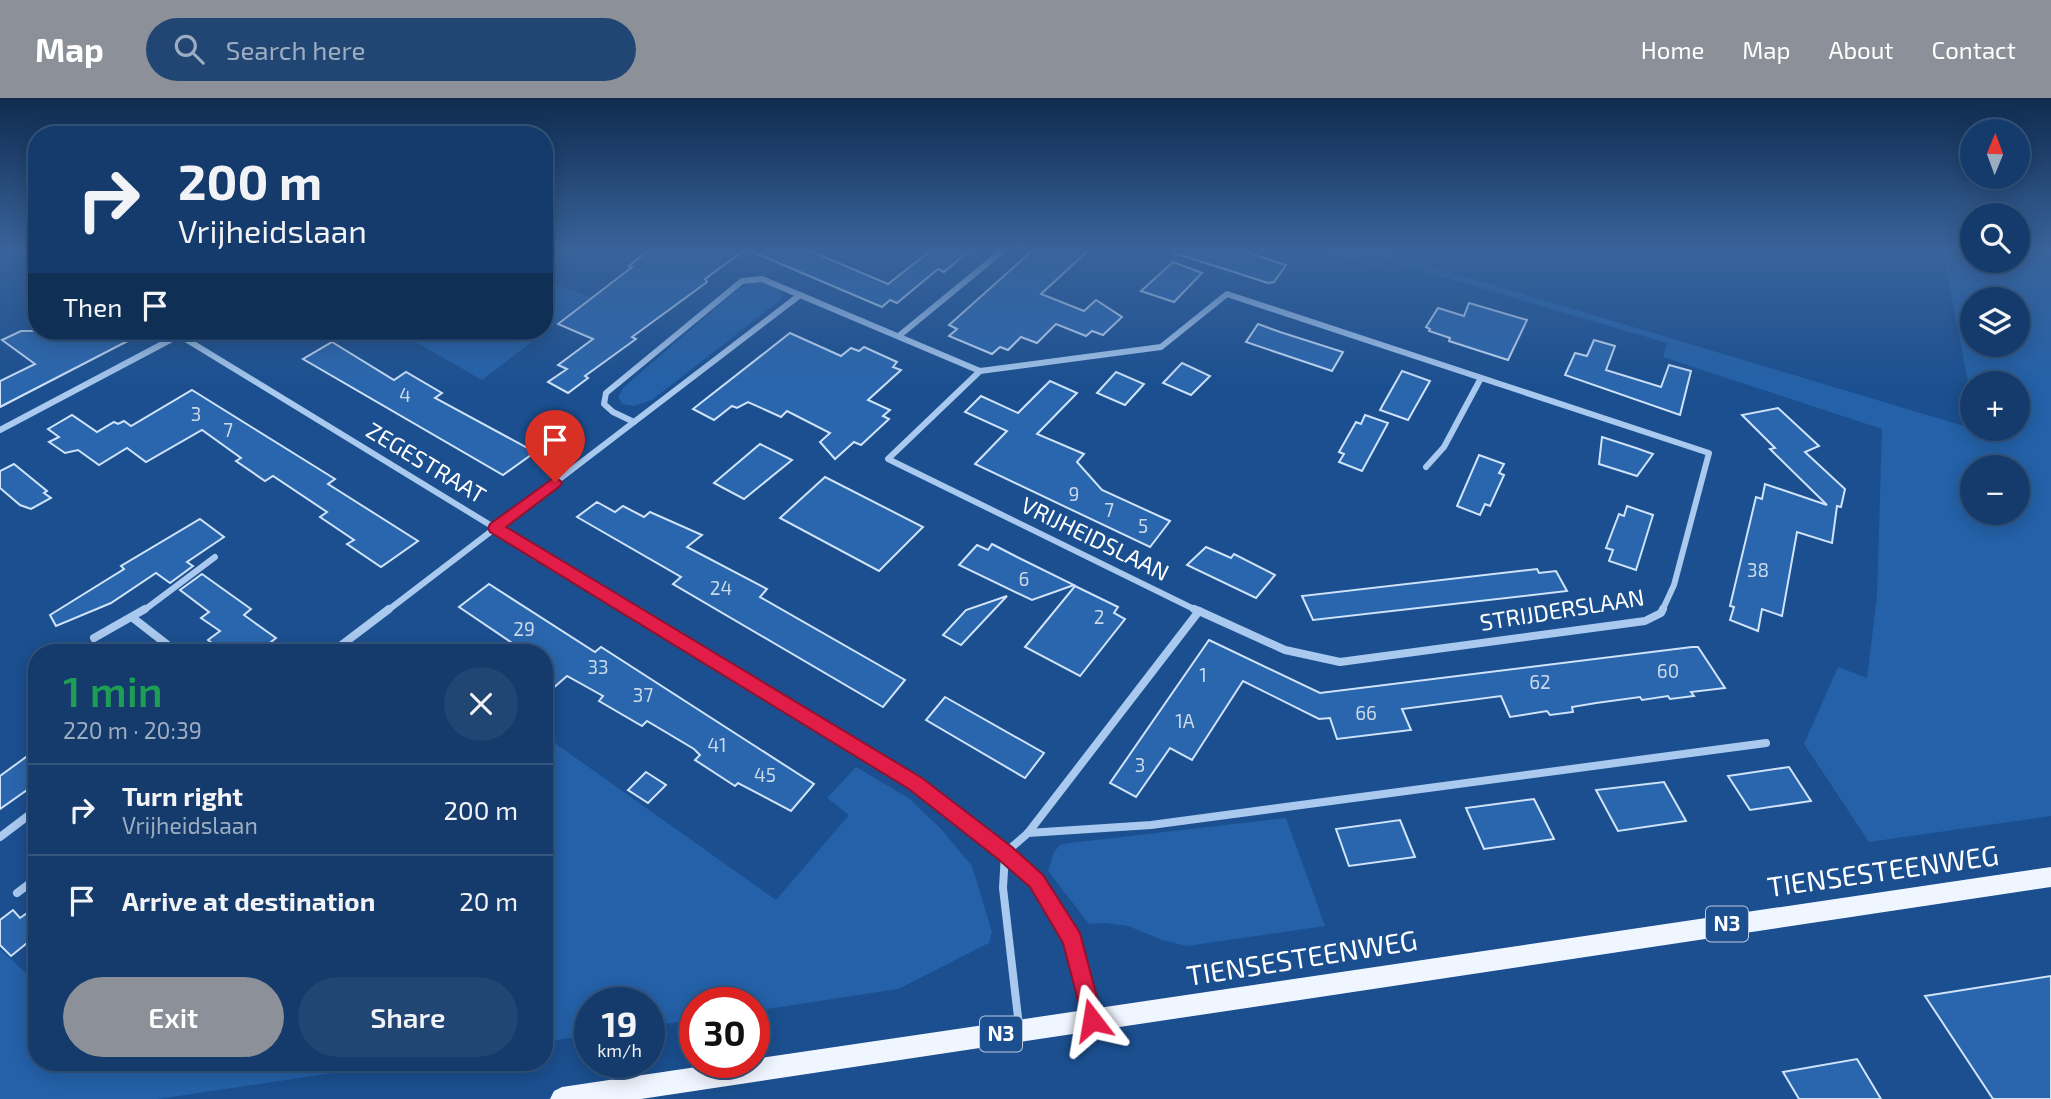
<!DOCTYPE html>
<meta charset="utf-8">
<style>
:root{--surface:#143b6b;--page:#214673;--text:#f1f3f6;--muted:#9dadc1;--line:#33557e;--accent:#8c9099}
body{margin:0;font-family:"Exo 2",sans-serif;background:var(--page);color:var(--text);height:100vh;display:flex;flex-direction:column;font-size:26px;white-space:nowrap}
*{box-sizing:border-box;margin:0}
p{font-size:23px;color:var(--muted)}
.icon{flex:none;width:38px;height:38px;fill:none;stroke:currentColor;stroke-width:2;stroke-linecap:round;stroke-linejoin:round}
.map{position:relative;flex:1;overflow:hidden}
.panel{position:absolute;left:28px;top:546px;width:525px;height:427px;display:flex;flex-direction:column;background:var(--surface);border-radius:28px;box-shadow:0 4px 18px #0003,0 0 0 2px var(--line)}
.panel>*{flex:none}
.guide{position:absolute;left:28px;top:28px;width:525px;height:214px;border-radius:28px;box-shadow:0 4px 18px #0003,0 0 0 2px var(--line);background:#143b6b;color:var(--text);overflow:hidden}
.needle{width:46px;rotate:1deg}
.buttons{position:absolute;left:1960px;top:21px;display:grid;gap:14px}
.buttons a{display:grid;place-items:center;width:70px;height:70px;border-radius:50%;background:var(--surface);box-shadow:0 4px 18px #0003,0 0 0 2px var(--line);font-size:35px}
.speed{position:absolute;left:574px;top:889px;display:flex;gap:14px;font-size:35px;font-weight:700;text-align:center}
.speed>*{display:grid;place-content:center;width:91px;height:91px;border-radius:50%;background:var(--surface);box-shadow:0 4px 18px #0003,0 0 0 2px var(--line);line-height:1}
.speed small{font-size:18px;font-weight:400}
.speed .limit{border:10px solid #d22;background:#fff;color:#111}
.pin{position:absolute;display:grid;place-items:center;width:60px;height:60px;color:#fff;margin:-72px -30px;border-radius:50% 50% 50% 0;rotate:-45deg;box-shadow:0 0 7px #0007}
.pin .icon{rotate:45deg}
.me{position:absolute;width:77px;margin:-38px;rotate:346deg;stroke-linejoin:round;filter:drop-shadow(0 0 5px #0008)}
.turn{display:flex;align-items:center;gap:24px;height:147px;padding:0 35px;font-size:32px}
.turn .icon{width:91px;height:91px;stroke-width:2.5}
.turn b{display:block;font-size:49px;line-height:60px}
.then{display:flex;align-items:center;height:66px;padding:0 35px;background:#0003;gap:14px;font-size:26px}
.round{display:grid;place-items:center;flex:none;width:74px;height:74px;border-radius:37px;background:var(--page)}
.headline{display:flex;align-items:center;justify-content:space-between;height:119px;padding:0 35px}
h1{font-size:42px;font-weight:600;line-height:52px;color:#1e9e55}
.button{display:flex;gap:14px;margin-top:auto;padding:14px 35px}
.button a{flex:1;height:80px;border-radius:42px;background:var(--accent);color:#fff;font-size:28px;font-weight:600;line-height:80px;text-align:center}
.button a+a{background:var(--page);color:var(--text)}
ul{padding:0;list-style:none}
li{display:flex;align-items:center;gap:21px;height:91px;padding:0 35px;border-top:2px solid var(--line)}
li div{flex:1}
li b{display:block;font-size:26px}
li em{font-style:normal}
header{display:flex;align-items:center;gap:42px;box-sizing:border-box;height:98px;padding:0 35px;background:var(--accent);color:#fff}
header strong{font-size:33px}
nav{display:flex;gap:38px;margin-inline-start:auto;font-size:24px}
.search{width:490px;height:63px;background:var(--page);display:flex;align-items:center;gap:18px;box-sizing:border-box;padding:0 24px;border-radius:38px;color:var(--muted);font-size:26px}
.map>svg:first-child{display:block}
.green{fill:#2461a8;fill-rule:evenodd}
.building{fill:#2a66ad;stroke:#cfe3fa;stroke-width:2}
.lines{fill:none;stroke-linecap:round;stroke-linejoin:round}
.minor-far1{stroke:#a9c9ee;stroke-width:6}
.minor{stroke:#a9c9ee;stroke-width:8}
.primary{fill:#f0f6ff;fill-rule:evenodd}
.route{fill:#e11d48;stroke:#92132f;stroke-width:2}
.labels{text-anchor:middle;stroke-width:7;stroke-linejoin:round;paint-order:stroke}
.number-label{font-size:19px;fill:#cad9ea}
.shield{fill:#1b4f8f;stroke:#bbcadd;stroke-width:2}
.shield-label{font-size:21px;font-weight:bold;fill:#fff}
.street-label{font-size:23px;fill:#fff;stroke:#1b4f8f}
.near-street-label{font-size:28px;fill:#fff;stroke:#1b4f8f}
</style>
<header>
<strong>Map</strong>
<div class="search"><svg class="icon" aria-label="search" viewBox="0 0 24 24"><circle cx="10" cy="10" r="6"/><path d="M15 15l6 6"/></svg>Search here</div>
<nav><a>Home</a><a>Map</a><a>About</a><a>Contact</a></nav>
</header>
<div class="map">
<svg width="2051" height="1001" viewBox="0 0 2051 1001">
<rect width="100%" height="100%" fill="#1b4f8f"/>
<g class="green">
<path d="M1313 150H1370L1977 332 2018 331V285H1972V304L1942 150H1972V163H2018V150H2051V718L1869 744 1804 646 1838 569 1867 580 1877 498 1882 331 1663 259 1667 245 1385 162 1380 171ZM2018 201V247H1972V201ZM1972 369H2018V415H1972Z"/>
<polygon points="544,181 590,199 482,282 396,233 544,233"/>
<path d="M753 185C765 184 774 187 782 196L780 202 652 302 634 308 622 306 618 299 624 289 739 190Z"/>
<polygon points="549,641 776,802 849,717 827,700 856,669 910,701 942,732 972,768 992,834 989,845 898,891 754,913 754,905 695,905 695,922 649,928 649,905 590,905 590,937 544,944 544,645"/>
<polygon points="1286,720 1325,828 1187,848 1162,842 1128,828 1106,825 1089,826 1048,773 1054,754 1061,746"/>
<polygon points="0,851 37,885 37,964 407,964 158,1001 0,1001"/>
</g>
<g class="building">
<polygon points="651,150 803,150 888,186 934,150 973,150 944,174 938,171 897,205 890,202 882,209 746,151 705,181 707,184 632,239 636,241 585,278 588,280 568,295 548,284 567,271 558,267 593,241 558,226 632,169 629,168"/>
<polygon points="1035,150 1091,150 1041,196 1084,213 1096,202 1122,219 1103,237 1092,233 1086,238 1056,226 1037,245 1021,239 1008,252 1000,249 992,256 949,238 957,231 949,227"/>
<polygon points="1175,150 1234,150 1286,167 1274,184 1268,185 1174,155"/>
<polygon points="1173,164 1202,175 1174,204 1141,193"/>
<polygon points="1469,205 1527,222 1508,262 1449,243 1450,240 1429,233 1430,231 1426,229 1438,210 1464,218"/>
<polygon points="1258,226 1280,234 1343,254 1332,273 1246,244"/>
<polygon points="21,233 147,233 0,309 0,283 35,266 2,242"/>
<polygon points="790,235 841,258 851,250 859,253 864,249 897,264 893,269 901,272 868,302 890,312 883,318 889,321 861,347 854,344 835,361 820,344 830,335 787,313 781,319 748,304 737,310 732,308 714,322 693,311"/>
<polygon points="1594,242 1615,248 1606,272 1661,289 1669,267 1691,273 1680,317 1565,277 1575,255 1587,258"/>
<polygon points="332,244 394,282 406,274 442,295 435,300 535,354 503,377 303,261"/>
<polygon points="1182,265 1210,278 1191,297 1163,285"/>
<polygon points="1402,273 1430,283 1408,322 1380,312"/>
<polygon points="1116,274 1144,286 1125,307 1097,295"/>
<polygon points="1050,283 1077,295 1037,336 1084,356 1077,364 1102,392 1170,423 1150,449 975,366 1007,333 965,314 981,298 1018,315"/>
<polygon points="192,292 335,381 328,386 418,443 381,469 347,446 354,442 320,419 327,414 273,378 265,383 236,363 241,360 202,332 146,364 127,350 99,367 78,352 65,355 49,344 59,339 48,331 72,317 97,334 114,324 118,326 124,323 131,328"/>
<polygon points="1778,310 1819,348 1805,354 1845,391 1841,409 1837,408 1832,445 1797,434 1782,518 1762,511 1758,533 1730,522 1734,509 1730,508 1756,399 1762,401 1765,386 1827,407 1770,351 1775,350 1742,317"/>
<polygon points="1365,317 1388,325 1362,373 1339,364 1344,356 1339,354 1356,324 1361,326"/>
<polygon points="1602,339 1636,350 1653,356 1637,378 1599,366"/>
<polygon points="760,346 792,362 744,401 714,385"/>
<polygon points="1479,357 1504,366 1499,375 1504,377 1490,408 1485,406 1480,417 1457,408"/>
<polygon points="14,366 47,393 44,395 51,400 31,411 20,407 0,390 0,373"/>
<polygon points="825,379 923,429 879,473 780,420"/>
<polygon points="597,404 615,414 623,408 644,419 650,414 702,437 687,449 767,491 760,499 905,582 883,609 673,486 681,479 577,419"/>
<polygon points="1627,408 1653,417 1636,472 1609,463 1613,452 1606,450 1619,416 1624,418"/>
<polygon points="200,421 224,439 187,464 193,468 170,485 156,475 111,505 56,528 50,517 124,471 121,468"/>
<polygon points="992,446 1017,459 1074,487 1032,502 959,467 977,447 988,452"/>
<polygon points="1206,449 1231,460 1234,456 1275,477 1256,500 1187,467"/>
<polygon points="1537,471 1539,475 1556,473 1567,493 1313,522 1302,498"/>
<polygon points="202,476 251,511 244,517 276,540 257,555 248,549 244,552 239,548 230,555 225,555 208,542 220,533 201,520 209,514 180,492"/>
<polygon points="489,486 595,554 601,549 814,686 791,713 738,685 735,688 695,662 700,657 694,651 647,623 642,628 599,603 603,598 567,578 544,598 544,555 527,555 459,509"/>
<polygon points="1075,488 1118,509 1114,515 1125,521 1080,578 1025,549"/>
<polygon points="1007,498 961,547 943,537 966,512"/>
<polygon points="1209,542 1320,595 1692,549 1698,549 1725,590 1691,594 1694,598 1670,601 1668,598 1642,602 1640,599 1596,605 1572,609 1573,614 1550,617 1547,613 1510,619 1501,598 1402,611 1411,632 1337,641 1330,620 1319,621 1243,583 1192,662 1170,650 1136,699 1110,685"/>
<polygon points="945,599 1044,655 1025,680 926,622"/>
<polygon points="37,651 37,685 0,711 0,678"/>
<polygon points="1789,669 1811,703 1750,712 1728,678"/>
<polygon points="646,674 666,687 648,705 628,692"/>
<polygon points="1664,684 1686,723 1618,733 1596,692"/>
<polygon points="1534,701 1554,741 1484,751 1466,710"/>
<polygon points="1400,722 1415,759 1349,768 1336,731"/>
<polygon points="37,808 37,837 11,858 0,847 0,822 13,812 20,820"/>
<polygon points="2051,878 2051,1001 1993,1001 1925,898"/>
<polygon points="1857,961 1881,1001 1799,1001 1783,974"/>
</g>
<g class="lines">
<g class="minor-far1">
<polyline points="179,237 631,513"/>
<polyline points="900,237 1006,150"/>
<polyline points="980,273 888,361 1198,513"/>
<polyline points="634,324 613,314 604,306 606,295 742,183 762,181 800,197"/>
<polyline points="0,332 187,233"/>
<polyline points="1426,369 1444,349 1481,280"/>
<polyline points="143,513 215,459"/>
<polyline points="387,513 800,197 980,273 1161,249 1227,196 1709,355 1674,487 1662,513"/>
</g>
<g class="minor">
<polyline points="628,511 915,686 1005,755 1036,783 1073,842 1091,918"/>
<polyline points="1199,513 1285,552 1340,564 1645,523 1661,515 1663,511"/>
<polyline points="133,520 178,555"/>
<polyline points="94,540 145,511"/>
<polyline points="331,555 389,511"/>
<polyline points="1028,735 1151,727 1766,645"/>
<polyline points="0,739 37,711"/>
<polyline points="1005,755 1028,735 1199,513 1194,511"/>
<polyline points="1005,755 1003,790 1019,928"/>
<polyline points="17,795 37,780"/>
</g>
<polygon class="primary" points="2051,769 2051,789 641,1001 550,1001 554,993 562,989 730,964 754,964 754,961"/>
</g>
<linearGradient id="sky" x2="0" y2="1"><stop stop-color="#0f2b4f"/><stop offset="0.52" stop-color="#39639b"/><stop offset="1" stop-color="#39639b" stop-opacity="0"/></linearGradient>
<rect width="2051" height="290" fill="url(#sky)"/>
<polygon class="route" points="555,379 562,384 560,388 506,429 922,680 1012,749 1043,777 1080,835 1103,922 1100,929 1092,932 1085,929 1063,845 1030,789 998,761 909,691 490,434 488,430 490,426"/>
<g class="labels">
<g class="number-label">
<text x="405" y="304">4</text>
<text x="196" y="323">3</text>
<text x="228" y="339">7</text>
<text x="1074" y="403">9</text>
<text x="1109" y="419">7</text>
<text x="1143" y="435">5</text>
<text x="1758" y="479">38</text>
<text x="1024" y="488">6</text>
<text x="721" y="497">24</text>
<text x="1099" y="526">2</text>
<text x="524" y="538">29</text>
<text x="598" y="576">33</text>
<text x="1668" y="580">60</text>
<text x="1203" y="584">1</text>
<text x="1540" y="591">62</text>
<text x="643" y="604">37</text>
<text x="1366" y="622">66</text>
<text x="1185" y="630">1A</text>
<text x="717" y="654">41</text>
<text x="1140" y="674">3</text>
<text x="765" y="684">45</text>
</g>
<g class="shield">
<rect x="1706" y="808.5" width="42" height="35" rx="5"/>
<rect x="980" y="918.5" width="42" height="35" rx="5"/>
</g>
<g class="shield-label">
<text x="1727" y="833">N3</text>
<text x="1001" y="943">N3</text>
</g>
<g class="street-label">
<text transform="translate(426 365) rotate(31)" y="8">ZEGESTRAAT</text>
<text transform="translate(1095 441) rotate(26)" y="8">VRIJHEIDSLAAN</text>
<text transform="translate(1562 512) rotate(-9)" y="8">STRIJDERSLAAN</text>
</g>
<g class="near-street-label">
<text transform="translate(1883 773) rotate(-8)" y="10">TIENSESTEENWEG</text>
<text transform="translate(1302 860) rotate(-9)" y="10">TIENSESTEENWEG</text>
</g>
</g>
</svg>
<div class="buttons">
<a><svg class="needle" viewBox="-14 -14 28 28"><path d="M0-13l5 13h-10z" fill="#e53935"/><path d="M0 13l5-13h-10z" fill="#9dadc1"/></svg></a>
<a><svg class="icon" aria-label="search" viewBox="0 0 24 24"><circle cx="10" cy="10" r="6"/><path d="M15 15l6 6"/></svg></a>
<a><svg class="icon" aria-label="layers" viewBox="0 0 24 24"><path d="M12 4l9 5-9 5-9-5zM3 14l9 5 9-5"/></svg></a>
<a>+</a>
<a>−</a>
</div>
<div class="speed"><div>19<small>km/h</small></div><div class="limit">30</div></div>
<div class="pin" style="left:555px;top:384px;background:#d93025"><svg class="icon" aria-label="arrive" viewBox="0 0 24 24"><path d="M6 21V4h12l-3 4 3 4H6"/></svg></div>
<svg class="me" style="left:1092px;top:922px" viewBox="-20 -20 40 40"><path d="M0-17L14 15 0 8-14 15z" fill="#e11d48" stroke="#fff" stroke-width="4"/></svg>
<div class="guide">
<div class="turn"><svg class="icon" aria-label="right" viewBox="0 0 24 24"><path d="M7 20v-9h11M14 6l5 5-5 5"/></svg><div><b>200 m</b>Vrijheidslaan</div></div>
<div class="then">Then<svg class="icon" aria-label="arrive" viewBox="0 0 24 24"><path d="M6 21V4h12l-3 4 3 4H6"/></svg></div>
</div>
<section class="panel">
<div class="headline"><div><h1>1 min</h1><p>220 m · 20:39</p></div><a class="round"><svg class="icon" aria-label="close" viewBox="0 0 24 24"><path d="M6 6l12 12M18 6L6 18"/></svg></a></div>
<ul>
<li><svg class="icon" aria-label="right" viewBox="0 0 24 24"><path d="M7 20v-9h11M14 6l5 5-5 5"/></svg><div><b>Turn right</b><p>Vrijheidslaan</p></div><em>200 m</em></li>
<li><svg class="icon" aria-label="arrive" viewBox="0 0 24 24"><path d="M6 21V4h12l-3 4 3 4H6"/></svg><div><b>Arrive at destination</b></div><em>20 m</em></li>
</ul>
<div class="button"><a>Exit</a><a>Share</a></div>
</section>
</div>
